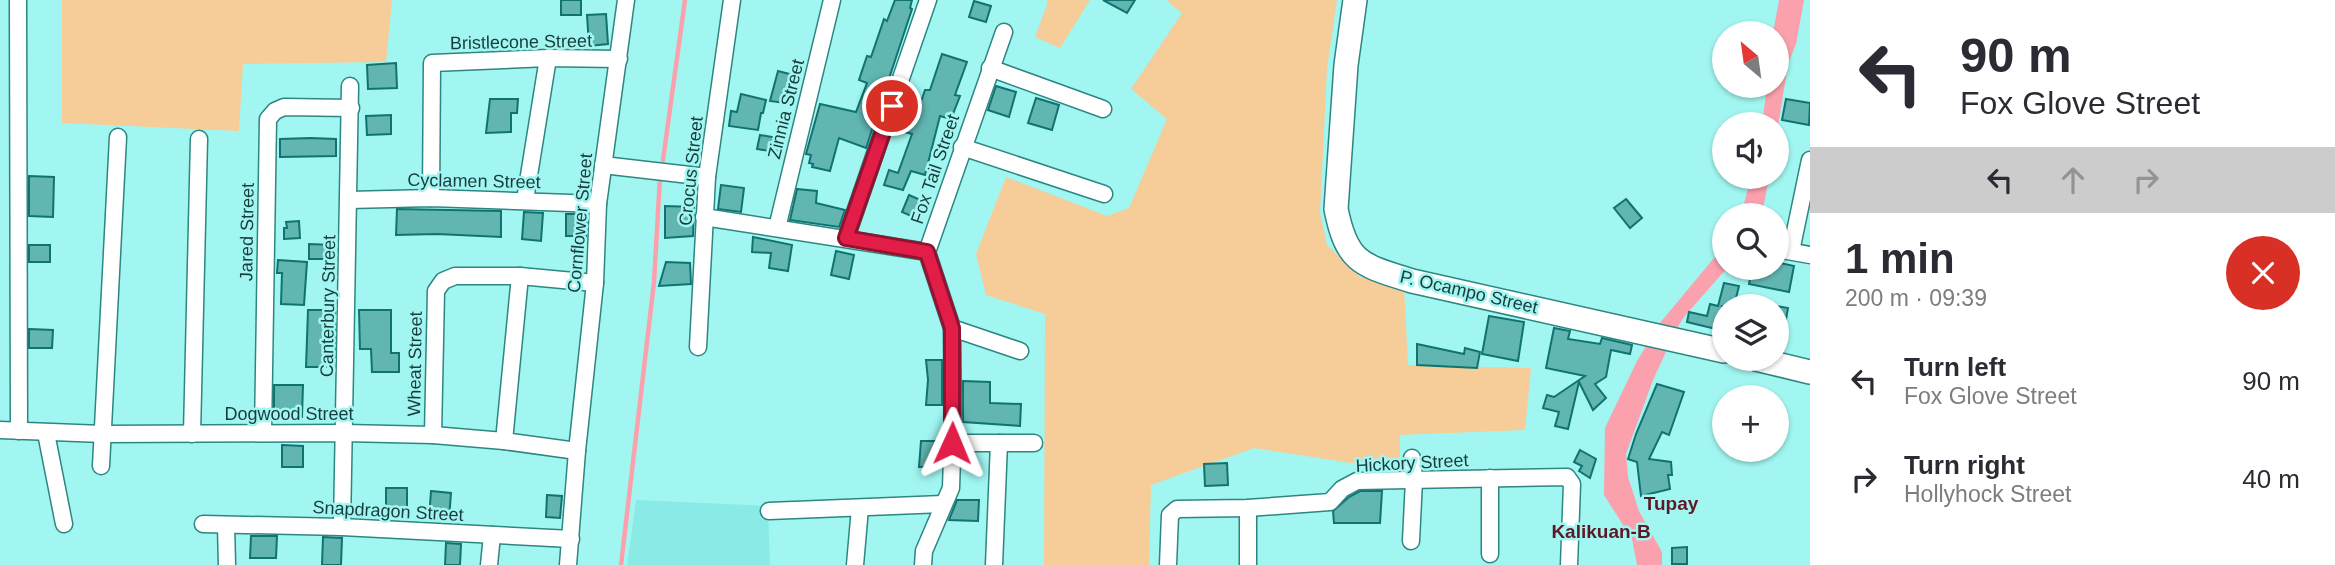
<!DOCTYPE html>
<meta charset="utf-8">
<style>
:root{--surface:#fff;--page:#f2f2f3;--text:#2b2b33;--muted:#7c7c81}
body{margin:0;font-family:Arial,sans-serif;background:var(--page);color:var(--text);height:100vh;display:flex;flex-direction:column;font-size:26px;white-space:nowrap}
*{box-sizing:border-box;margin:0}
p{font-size:23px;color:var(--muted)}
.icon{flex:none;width:38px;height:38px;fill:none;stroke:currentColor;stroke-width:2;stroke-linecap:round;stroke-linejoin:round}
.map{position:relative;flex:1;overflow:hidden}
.details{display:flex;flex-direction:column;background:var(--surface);width:525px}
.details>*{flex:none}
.banner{background:#fff;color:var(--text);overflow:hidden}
.needle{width:46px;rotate:331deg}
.fabs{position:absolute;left:1712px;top:21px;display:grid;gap:14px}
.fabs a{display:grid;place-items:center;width:77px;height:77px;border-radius:50%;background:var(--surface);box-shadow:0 2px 5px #0004;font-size:35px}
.pin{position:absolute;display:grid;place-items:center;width:60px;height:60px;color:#fff;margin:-30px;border:4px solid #fff;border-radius:50%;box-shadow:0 2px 7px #0007}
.me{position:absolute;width:77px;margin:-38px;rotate:1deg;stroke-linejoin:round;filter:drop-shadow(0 0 5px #0008)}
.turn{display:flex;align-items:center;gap:24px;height:147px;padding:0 35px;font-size:32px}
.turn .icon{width:91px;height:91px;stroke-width:2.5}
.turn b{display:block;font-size:49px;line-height:60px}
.lanes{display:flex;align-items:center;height:66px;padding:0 35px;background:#0003;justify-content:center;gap:35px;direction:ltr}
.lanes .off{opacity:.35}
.round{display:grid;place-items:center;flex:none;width:74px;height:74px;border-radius:37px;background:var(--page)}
.summary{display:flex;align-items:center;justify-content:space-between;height:119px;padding:0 35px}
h1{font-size:42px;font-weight:600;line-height:52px}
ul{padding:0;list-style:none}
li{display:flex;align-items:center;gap:21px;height:98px;padding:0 35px}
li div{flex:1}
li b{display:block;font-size:26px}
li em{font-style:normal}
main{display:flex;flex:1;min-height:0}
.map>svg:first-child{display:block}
.built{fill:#8aeae5}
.green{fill:#f6cc99}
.water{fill:#fba1ad}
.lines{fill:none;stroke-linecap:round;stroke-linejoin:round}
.stream{stroke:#fba1ad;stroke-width:4.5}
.building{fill:#61b6b2;stroke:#117370;stroke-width:2}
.street-casing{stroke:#2d8682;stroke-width:19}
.secondary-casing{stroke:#2d8682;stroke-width:26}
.street{stroke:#fff;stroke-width:16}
.secondary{stroke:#fff;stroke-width:23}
.route-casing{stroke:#92132f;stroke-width:18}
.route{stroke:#e11d48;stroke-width:12}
.labels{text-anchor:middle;stroke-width:5;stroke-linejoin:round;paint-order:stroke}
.street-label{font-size:18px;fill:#183c3b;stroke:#a1f6f1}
.neighbourhood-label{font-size:19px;font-weight:bold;fill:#5c1827;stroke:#a1f6f1}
</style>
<main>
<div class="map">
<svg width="1810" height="565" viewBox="0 0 1810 565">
<rect width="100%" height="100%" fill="#a1f6f1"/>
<polygon class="built" points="636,500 768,506 770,565 627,565"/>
<g class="green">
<polygon points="62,0 392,0 386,62 243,64 239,131 62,123"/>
<polygon points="1046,0 1090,0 1060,48 1035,37 1048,2"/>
<polygon points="1166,0 1337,0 1327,69 1320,213 1327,245 1360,277 1404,284 1408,365 1531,368 1525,430 1400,435 1400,460 1351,463 1254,448 1151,485 1149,565 1044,565 1045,314 986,295 976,254 1006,177 1107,216 1129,208 1167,119 1131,89 1182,13"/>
</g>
<g class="water">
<polygon points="1779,0 1804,0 1796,44 1788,64 1776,139 1776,124 1762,124 1767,86 1776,86 1776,33 1773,33"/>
<polygon points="1751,177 1769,177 1762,215 1741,215"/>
<polygon points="1724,246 1724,268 1727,268 1684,317 1677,328 1653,380 1626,454 1628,477 1639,511 1662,552 1662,565 1637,565 1632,539 1604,495 1605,428 1637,361 1660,323"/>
</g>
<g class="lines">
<g class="stream">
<polyline points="663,160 685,0"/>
<polyline points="621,565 654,282 660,177"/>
</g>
</g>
<g class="building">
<rect x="561" y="0" width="20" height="15"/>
<polygon points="895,0 912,0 910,8 912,9 866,148 839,138 830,171 812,167 813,164 809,163 811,155 806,154 820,104 856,112 867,83 859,80 867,56 871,57 884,19 887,21"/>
<polygon points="1103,0 1135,0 1127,13"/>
<polygon points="974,1 991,6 986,22 969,17"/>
<polygon points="606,14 608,44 589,46 587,15"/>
<polygon points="942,54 967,62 955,95 960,96 951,119 940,116 925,175 911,171 903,190 884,185 889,170 898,173 912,134 895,129 901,112 916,116 925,90 930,90"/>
<polygon points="396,63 397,88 368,89 367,65"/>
<polygon points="778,71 797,76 792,92 794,92 792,104 770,101"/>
<polygon points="996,86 1016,92 1009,117 988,110"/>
<polygon points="741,94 766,100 763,113 761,113 758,130 729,126 731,111 737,112"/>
<polygon points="1036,98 1059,105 1052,130 1028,123"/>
<polygon points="490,99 518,99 517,113 511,113 511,132 486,133"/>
<polygon points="1786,99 1810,103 1809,125 1782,120"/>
<polygon points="391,115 391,134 367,135 366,116"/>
<polygon points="760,135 784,139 782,153 757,149"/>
<polygon points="311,138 336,139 336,156 280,157 280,139"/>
<polygon points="29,176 54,177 53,217 29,216"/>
<polygon points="721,185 744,188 741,212 718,209"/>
<polygon points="797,189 817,191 816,203 845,210 839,227 790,220"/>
<polygon points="909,195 925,202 918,219 902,212"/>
<polygon points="1626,199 1642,218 1630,228 1614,208"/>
<polygon points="665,206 694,207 693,236 665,238"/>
<polygon points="397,209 501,211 501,237 437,234 396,235"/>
<polygon points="524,212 543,213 541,241 522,239"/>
<polygon points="566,214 587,214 586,236 566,236"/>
<polygon points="299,221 300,238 284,239 284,228 287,228 286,222"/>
<polygon points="753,237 792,245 788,271 769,268 771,253 752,252"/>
<polygon points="309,244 333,245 333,259 309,259"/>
<rect x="29" y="245" width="21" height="17"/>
<polygon points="836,251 854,255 849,279 831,275"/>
<polygon points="278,260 307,262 304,305 281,304 282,273 277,273"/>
<polygon points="666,262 690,263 691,284 659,286"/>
<polygon points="1776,262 1794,266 1789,292 1749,284 1752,268 1776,268"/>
<polygon points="1724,283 1739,286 1734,306 1721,306 1724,307 1724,331 1687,322 1689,312 1707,316 1710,304 1718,306"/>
<polygon points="1776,306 1788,308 1782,342 1776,341"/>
<polygon points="308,310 335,310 335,357 328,357 328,367 306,367"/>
<polygon points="359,310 391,310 391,353 399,353 399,372 372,372 371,349 360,349"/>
<polygon points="1489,316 1524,322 1518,361 1482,354"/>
<polygon points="1554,328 1570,331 1568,339 1600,344 1602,338 1632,345 1630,354 1611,350 1606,377 1595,384 1606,398 1593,410 1579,382 1568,429 1555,426 1559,412 1543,408 1547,395 1554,397 1585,376 1546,368"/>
<polygon points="29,329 53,330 52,348 29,348"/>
<polygon points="1417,344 1464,354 1465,348 1480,352 1477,368 1417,365"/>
<polygon points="926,360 942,360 942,405 926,405 928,380"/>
<polygon points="963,381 990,382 990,403 1021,404 1020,426 963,422"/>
<polygon points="1657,384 1684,392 1669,435 1662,432 1649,459 1671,462 1672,475 1668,475 1670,489 1641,496 1637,462 1628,459 1636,434"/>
<polygon points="274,385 303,385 302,417 274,416"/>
<polygon points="921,441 942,441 941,466 919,467"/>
<polygon points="282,445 303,446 303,467 282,467"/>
<polygon points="1580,450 1596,459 1590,478 1579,471 1582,466 1574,462"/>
<polygon points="1227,463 1228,485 1205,486 1204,464"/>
<rect x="386" y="488" width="21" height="27"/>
<polygon points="431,491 451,493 449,519 429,518"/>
<polygon points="1360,491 1382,491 1380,523 1334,523 1333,511 1349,497"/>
<polygon points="547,495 562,496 560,518 546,517"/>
<polygon points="957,500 979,500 978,521 949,520"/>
<polygon points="251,536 277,536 276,558 250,558"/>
<polygon points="323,537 342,538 341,565 322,565"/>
<polygon points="446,543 461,544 460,565 445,565"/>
<polygon points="1687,547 1687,564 1672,564 1672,548"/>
</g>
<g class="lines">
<g class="street-casing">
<g id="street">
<polyline points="18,0 19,431"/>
<polyline points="990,68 1103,109"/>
<polyline points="962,147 1104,194"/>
<polyline points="603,165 707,177"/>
<polyline points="431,198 432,63 548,58 619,59"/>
<polyline points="349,200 431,198 598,204"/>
<polyline points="525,200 548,58"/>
<polyline points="704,217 927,252"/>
<polyline points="777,228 832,0"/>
<polyline points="846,238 928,0"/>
<polyline points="1776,249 1810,255"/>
<polyline points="1791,251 1810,160"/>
<polyline points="952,328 1020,351"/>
<polyline points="698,347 707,177 732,0"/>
<polyline points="0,430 103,434 345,433 433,435 504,441 577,451"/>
<polyline points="46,433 64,524"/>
<polyline points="263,433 268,119 275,111 284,107 351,108"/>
<polyline points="192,434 199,139"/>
<polyline points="433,435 436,291 443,281 455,276 520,276 595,283"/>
<polyline points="504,441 520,276"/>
<polyline points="952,443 1034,443"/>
<polyline points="101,466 118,137"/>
<polyline points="769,511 943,504"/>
<polyline points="203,524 342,527 571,539"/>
<polyline points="226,525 227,565"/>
<polyline points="342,527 350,86"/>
<polyline points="1411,541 1414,480 1412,458"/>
<polyline points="1490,554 1490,478"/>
<polyline points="489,565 492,535"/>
<polyline points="568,565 577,451 595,283 598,204 626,0"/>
<polyline points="855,565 860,508"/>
<polyline points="923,565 924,551 951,488 953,427 952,328 927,252 1004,32"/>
<polyline points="994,565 999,443"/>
<polyline points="1168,565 1170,515 1177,509 1248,508 1330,502 1342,489 1357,481 1567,477 1572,484 1569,565"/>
<polyline points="1248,565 1248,508"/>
</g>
</g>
<g class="secondary-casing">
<g id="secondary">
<path d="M1355 0 1346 65 1336 209C1347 264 1362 265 1412 281L1724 351"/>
<polyline points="1756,359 1810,372"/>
</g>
</g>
<use href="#street" class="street"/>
<use href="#secondary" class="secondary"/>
</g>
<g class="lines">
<g class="route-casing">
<polyline id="route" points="892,106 846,238 927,252 952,328 952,443"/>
</g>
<use href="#route" class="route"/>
</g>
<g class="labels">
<g class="street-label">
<text transform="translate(521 42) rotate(-1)" y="6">Bristlecone Street</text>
<text transform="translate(786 109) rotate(-76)" y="6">Zinnia Street</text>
<text transform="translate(935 169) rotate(-71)" y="6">Fox Tail Street</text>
<text transform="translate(691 171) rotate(-84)" y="6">Crocus Street</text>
<text transform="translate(474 181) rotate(1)" y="6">Cyclamen Street</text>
<text transform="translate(580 223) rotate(-85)" y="6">Cornflower Street</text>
<text transform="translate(247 232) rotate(-89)" y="6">Jared Street</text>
<text transform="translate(1469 292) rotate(13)" y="6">P. Ocampo Street</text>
<text transform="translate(328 306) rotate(-89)" y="6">Canterbury Street</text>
<text transform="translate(415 364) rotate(-89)" y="6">Wheat Street</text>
<text x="289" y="420">Dogwood Street</text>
<text transform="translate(1412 463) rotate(-3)" y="6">Hickory Street</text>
<text transform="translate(388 511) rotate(3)" y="6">Snapdragon Street</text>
</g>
<g class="neighbourhood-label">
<text x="1671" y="510">Tupay</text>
<text x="1601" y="538">Kalikuan-B</text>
</g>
</g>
</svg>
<div class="fabs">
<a><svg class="needle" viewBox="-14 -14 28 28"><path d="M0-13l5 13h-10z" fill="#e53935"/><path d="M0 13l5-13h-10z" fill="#7c7c81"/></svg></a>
<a><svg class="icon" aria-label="sound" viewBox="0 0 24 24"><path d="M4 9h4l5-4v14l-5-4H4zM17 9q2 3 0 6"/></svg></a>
<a><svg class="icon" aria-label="search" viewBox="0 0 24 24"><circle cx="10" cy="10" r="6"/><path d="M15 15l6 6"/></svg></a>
<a><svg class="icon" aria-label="layers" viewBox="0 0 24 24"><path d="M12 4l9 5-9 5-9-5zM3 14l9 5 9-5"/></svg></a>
<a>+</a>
</div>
<div class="pin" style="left:892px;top:106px;background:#d93025"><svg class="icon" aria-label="arrive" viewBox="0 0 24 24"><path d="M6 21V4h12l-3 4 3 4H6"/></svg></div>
<svg class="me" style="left:952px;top:443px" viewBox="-20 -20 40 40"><path d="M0-17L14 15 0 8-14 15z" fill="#e11d48" stroke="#fff" stroke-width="4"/></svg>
</div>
<section class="details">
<div class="banner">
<div class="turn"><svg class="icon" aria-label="left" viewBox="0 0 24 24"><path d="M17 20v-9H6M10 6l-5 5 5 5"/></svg><div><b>90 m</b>Fox Glove Street</div></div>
<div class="lanes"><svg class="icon" aria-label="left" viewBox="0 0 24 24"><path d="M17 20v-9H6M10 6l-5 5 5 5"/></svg><svg class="icon off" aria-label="ahead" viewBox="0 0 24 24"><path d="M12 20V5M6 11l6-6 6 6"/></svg><svg class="icon off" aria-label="right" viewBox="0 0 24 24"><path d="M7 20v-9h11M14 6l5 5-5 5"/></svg></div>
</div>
<div class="summary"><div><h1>1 min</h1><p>200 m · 09:39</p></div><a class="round" style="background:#d93025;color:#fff"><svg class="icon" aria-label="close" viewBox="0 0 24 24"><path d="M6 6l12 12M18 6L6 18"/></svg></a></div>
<ul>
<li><svg class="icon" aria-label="left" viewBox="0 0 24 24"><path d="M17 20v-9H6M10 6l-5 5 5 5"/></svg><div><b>Turn left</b><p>Fox Glove Street</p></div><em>90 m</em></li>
<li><svg class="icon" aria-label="right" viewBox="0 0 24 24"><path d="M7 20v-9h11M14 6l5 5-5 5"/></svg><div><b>Turn right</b><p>Hollyhock Street</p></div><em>40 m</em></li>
</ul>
</section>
</main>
